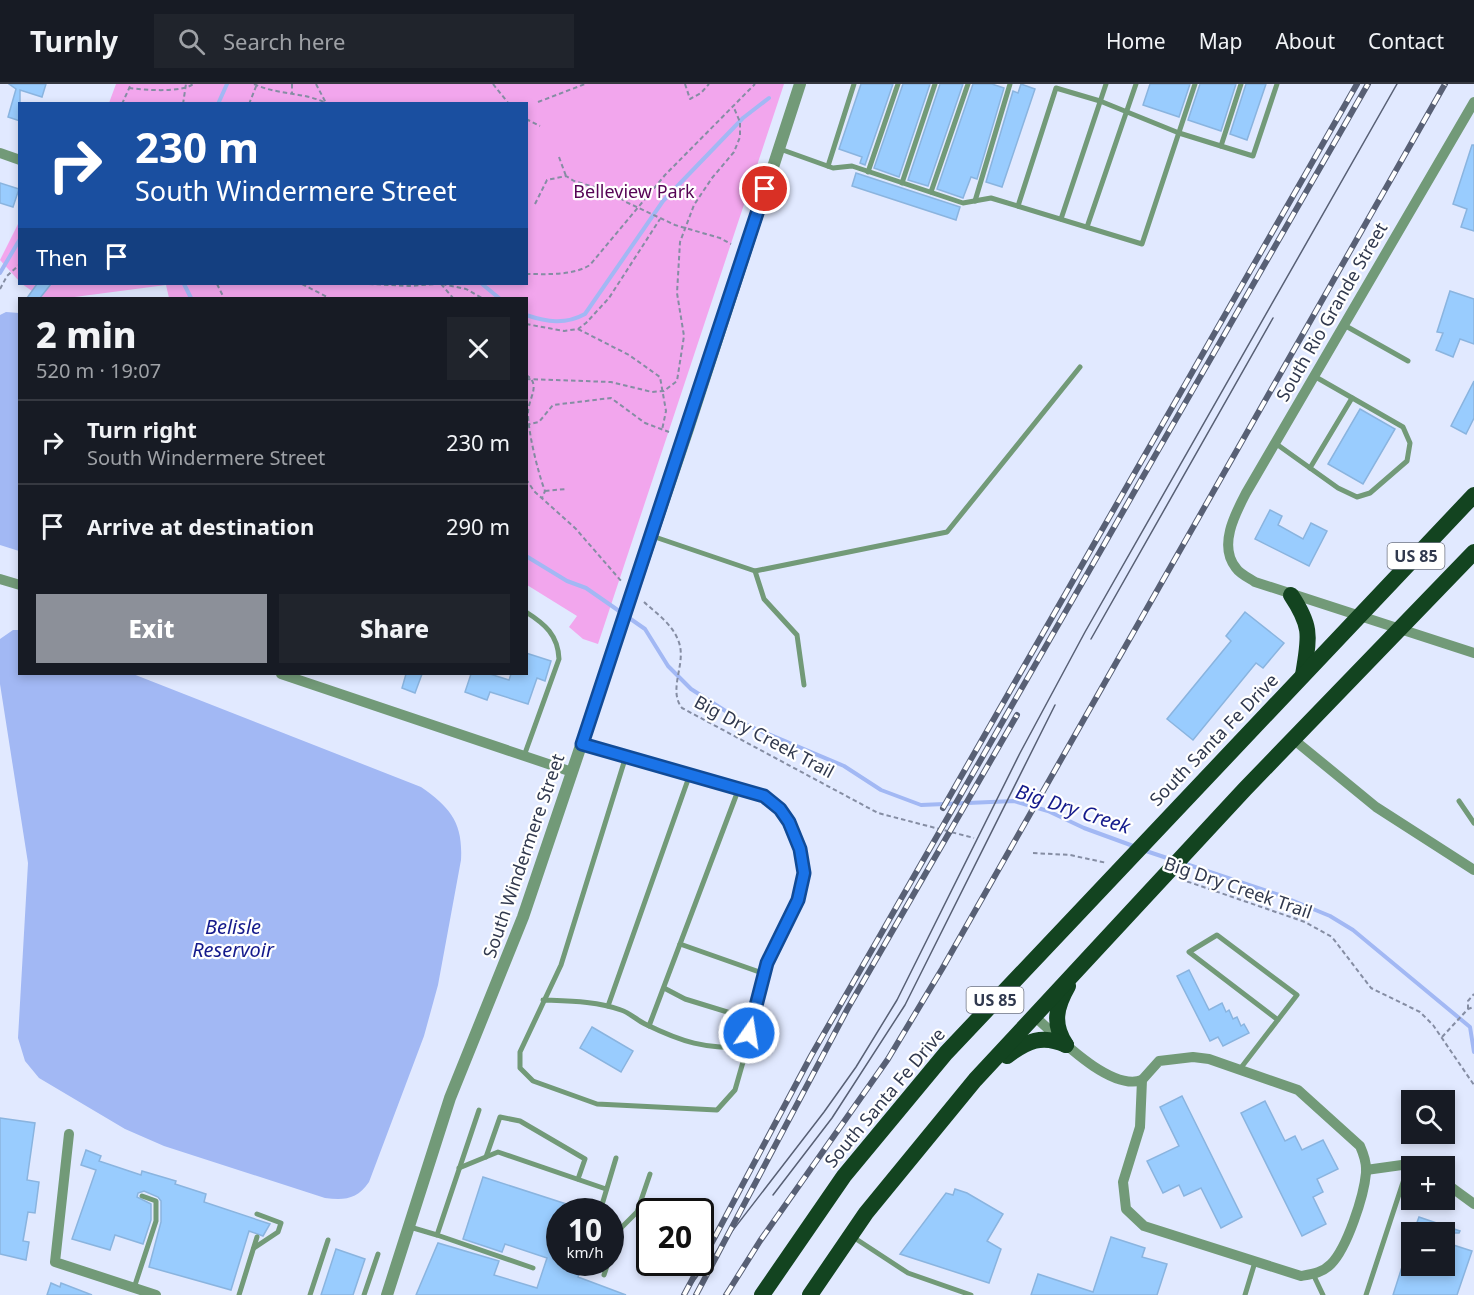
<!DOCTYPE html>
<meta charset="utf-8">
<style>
:root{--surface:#171b24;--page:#20242c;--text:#f1f3f6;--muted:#9ea1a6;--line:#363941;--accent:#8c9099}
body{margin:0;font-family:"Noto Sans",sans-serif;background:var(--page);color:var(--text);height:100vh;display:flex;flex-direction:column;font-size:22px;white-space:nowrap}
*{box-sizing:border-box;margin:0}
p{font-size:20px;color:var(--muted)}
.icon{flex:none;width:33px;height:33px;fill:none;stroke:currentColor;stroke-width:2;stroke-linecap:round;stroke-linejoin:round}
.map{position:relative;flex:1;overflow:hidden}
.drawer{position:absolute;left:18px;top:213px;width:510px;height:378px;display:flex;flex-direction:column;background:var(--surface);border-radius:0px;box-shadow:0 3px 9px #0003}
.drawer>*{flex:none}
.top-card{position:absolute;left:18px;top:18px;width:510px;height:183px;border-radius:0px;box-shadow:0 3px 9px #0003;background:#1a4fa0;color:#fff;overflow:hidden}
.tools{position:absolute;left:1401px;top:1006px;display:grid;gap:12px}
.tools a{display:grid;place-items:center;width:54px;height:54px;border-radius:0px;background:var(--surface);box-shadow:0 3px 9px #0003;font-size:30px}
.speed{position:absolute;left:546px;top:1114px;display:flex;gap:12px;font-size:30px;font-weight:700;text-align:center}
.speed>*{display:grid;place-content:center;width:78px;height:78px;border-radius:50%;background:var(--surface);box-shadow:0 3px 9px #0003;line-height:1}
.speed small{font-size:15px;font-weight:400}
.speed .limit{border:3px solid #111;border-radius:9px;background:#fff;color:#111}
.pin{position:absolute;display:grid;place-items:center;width:51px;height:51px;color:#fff;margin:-26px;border:3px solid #fff;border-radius:50%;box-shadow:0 2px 6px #0007}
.me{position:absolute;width:66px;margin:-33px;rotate:13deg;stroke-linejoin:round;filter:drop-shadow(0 0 4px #0008)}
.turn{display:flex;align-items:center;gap:21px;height:126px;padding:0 18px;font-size:27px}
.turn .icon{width:78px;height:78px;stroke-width:2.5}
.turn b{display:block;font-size:42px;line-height:51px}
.then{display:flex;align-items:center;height:57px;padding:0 18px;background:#0003;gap:12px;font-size:22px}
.round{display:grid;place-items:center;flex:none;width:63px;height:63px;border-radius:0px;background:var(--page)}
.headline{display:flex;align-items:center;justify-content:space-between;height:102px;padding:0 18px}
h1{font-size:36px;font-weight:800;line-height:45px}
.action{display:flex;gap:12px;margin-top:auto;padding:12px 18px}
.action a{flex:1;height:69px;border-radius:0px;background:var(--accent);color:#fff;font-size:24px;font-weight:800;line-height:69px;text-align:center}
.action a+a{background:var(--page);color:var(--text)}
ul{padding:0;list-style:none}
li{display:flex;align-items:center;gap:18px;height:84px;padding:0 18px;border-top:2px solid var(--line)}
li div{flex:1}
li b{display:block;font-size:22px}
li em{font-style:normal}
header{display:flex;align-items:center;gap:36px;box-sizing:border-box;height:84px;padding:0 30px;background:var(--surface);border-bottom:2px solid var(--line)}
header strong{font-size:28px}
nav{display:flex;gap:33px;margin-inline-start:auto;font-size:21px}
.search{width:420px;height:54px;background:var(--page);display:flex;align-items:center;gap:15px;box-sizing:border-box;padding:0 21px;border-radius:0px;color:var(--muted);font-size:22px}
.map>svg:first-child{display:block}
.green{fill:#f2a6ed}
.water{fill:#a2b8f4}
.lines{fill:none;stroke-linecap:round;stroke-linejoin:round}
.stream{stroke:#a2b8f4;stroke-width:4}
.building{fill:#99ccfe;stroke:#8ab4df;stroke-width:1.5}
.path{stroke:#858da3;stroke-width:2;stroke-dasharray:4.5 3;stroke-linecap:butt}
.service{stroke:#729a78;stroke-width:5}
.minor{stroke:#729a78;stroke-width:10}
.tertiary{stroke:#729a78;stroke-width:12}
.trunk{stroke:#134420;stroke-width:16}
.tram{stroke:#586075;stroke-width:1.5}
.rail-casing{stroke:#586075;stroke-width:6}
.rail{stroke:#fff;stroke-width:4;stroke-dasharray:11;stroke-linecap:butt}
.route-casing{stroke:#114b97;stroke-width:15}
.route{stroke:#1a73e8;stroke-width:10}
.labels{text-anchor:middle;stroke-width:4.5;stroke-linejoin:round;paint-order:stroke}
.shield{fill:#fff;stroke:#6f7483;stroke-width:1.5}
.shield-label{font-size:16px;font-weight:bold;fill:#31394e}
.park-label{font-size:18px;fill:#560455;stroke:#fff}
.street-label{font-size:18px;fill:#31394e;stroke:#fff}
.water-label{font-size:20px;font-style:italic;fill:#151b8c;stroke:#fff}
</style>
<header>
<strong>Turnly</strong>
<div class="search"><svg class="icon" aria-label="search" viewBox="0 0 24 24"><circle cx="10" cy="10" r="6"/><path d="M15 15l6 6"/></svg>Search here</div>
<nav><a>Home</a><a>Map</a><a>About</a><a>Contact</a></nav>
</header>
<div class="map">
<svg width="1474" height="1211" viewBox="0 0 1474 1211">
<rect width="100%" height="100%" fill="#e1e9ff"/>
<g class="green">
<polygon points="116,0 784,0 598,560 583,555 569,543 577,532 527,501 526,214 169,214 166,201 67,214 42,214 22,200 526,200 526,20 109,19"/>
<polygon points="19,138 19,197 0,176"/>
</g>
<g class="water">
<polygon points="6,228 19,229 19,467 0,461 0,231"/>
<path d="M13 546H19L20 590H133L421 703C451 724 463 739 461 776L438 901 424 952 369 1098C357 1116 344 1116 325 1114L164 1062 125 1045 39 994 25 977 18 954 28 779 0 600V555Z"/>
</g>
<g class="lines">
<g class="stream">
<polyline points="218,20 227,0"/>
<polyline points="269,20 297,20"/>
<polyline points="0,189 20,155"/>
<polyline points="184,200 191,214"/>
<polyline points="482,200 499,214"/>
<path d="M526 231C547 238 565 241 585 230L663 117 743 34 769 14"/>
<polyline points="526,472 567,497 586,504 645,545 668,582 691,605 749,642 844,682 881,706 921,721 1014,717 1048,727 1084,744 1136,763"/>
<polyline points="1146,767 1173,776"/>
<polyline points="1183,779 1279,811 1330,832 1353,846 1470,943 1474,968"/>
</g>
</g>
<g class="building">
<polygon points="9,0 46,0 42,13 20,6 20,37 8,33 16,5"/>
<polygon points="861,0 893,0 865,81 860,79 862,73 839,65"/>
<polygon points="903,0 930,0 899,93 874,84"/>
<polygon points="940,0 963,0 928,102 908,96"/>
<polygon points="973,0 992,0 1004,4 977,95 971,93 963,114 937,105"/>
<polygon points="1021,0 1035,5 1002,103 986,98 1013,7 1018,9"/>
<polygon points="1150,0 1190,0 1179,33 1143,21"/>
<polygon points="1200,0 1236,0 1221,47 1188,36"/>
<polygon points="1246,0 1266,0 1247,56 1230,50"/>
<polygon points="1472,61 1474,61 1474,147 1461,143 1467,125 1453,120"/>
<polygon points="856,89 960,123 956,136 852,102"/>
<polygon points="0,99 19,105 13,123 0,119"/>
<polygon points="37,200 51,200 40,214 27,214"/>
<polygon points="1450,207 1474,215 1474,260 1460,255 1453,273 1436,266 1443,249 1437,248"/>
<polygon points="1474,297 1474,334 1466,350 1451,342"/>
<polygon points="1360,325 1395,345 1363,400 1328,380"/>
<polygon points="1270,426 1282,432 1278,441 1303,455 1311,439 1327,447 1309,482 1255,455"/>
<polygon points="1245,528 1284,559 1263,584 1256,579 1193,656 1167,635 1231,557 1226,552"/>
<polygon points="526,569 551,577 545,597 537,594 528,620 490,608 487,616 465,608 471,590 490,590 509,596 511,590 526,590"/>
<polygon points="406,590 422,590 415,609 402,604"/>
<polygon points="1189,886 1209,926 1222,919 1226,928 1229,926 1233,935 1237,933 1241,942 1244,940 1249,949 1223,962 1218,953 1210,957 1177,892"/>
<polygon points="592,943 633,967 621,988 580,964"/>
<polygon points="1182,1012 1242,1133 1221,1144 1201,1104 1184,1112 1179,1101 1163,1109 1147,1077 1179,1062 1160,1023"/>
<polygon points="1265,1017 1285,1057 1295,1052 1302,1066 1323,1056 1338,1085 1317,1095 1323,1108 1313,1113 1326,1140 1302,1152 1241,1029"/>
<polygon points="0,1034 35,1039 27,1096 39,1098 35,1129 28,1128 23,1157 29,1158 26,1176 0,1170"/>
<polygon points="86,1066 101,1072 99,1077 141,1091 142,1087 176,1097 175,1100 206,1110 204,1118 270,1140 263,1152 249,1147 231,1206 149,1183 161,1138 161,1117 158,1113 144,1107 138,1109 137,1113 151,1120 151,1136 143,1160 115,1151 110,1166 72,1155 96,1086 81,1081"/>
<polygon points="483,1093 585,1126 560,1128 560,1179 583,1179 578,1193 626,1211 416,1211 438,1159 499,1177 494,1191 537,1204 547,1174 505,1160 502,1168 463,1155"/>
<polygon points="955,1105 967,1109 1003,1130 987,1157 1001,1165 989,1199 900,1170 946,1109 953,1111"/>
<polygon points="1419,1133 1460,1147 1459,1149 1413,1149"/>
<polygon points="1111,1153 1145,1164 1142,1173 1167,1180 1157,1211 1031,1211 1038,1190 1093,1208"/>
<polygon points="1444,1158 1472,1167 1457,1211 1393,1211 1409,1161 1412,1182 1444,1182"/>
<polygon points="336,1165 365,1175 353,1211 321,1211"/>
<polygon points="51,1199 60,1203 61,1199 92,1211 47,1211"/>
</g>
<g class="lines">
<g class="path">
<path d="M254 0C277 11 304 8 326 19"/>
<polyline points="292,0 292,9"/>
<polyline points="316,0 326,19"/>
<polyline points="493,0 509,20"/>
<polyline points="685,0 690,15 701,9 709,0"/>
<path d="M129 4C144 6 182 9 193 0"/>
<polyline points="538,18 585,0"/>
<polyline points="122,20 131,0"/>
<polyline points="183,20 186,0"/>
<polyline points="249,20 257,0"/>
<polyline points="526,35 540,42"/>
<polyline points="559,73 566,92"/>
<polyline points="535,120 547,96 566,92 574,97 611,108 626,118 675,141 720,154 731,160"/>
<path d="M526 190C547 190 572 192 590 181L665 91 755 0"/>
<polyline points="217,200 224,214"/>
<polyline points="302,200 329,214"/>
<polyline points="369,200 409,202 436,200"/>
<polyline points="441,200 453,214"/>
<polyline points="442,200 466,205 482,214"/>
<polyline points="0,205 7,192 20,180"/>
<polyline points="526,240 564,247 578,245 586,239 609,214 660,135"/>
<polyline points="578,245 629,271 660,293 666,327 662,346"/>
<path d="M526 291C542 300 528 315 528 329 528 348 538 389 545 407L542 414"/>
<polyline points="526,295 611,298 652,308 664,307 677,297 684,252 677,209 680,158 694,121 712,94 734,68 740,53 740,38 734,24"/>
<polyline points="526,341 539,338 553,321 611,314 645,339 669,348"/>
<polyline points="526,395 534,407 576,445 622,498"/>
<polyline points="545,407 566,405"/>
<path d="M644 518C656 529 672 540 678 556 688 578 667 605 682 624L878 729 974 754"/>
<polyline points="1033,769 1070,771 1107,779"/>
<polyline points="1180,795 1305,838 1332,853 1371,904 1420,928 1433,941 1474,1001"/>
<polyline points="1468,925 1468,917 1474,910"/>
<polyline points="1442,953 1468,925 1474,923"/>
</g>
<g class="service">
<polyline points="1221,62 1241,0"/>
<polyline points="780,65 833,84 852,82 963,119 991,114 1142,160 1195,0"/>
<polyline points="828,82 854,0"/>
<polyline points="868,88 898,0"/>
<polyline points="902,99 935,0"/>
<polyline points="931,108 968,0"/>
<polyline points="975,117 1010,0"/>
<polyline points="1018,122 1056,4 1100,17 1179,49 1253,72 1277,0"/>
<polyline points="1061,135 1106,0"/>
<polyline points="1087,143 1136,0"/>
<polyline points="1344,241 1408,277"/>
<polyline points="1275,359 1338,404 1357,413 1370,409 1407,377 1410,359 1403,343 1314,292"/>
<polyline points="1310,384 1352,314"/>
<polyline points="652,452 755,487 947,448 1080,283"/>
<polyline points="755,487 764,515 797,551 804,601"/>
<polyline points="582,660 764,712 780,725 800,765 804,789 798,816 767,879 750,935 747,964 735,1006 717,1026 597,1020 533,997 520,984 520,968 561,881 626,672"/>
<path d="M524 672 559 575C558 551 545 540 526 528"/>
<polyline points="1459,717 1474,739"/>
<polyline points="680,860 765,890"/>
<polyline points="664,904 685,915 750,935"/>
<path d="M543 916C569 917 597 917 621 926 630 929 637 936 645 940 684 959 703 964 747 964"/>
<polyline points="608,922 690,690"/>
<polyline points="649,942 739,704"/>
<polyline points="1240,985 1297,911 1217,851 1189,868 1278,936"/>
<polyline points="479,1026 437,1151 533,1184"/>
<polyline points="486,1073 500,1033 520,1037 585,1075 578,1095"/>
<polyline points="459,1084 498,1068 606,1105"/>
<polyline points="603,1128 601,1124 616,1074"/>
<polyline points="610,1140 621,1144 637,1128 650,1090"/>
<polyline points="410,1143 437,1151"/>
<polyline points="853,1153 908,1189 971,1211"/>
<polyline points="254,1164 278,1148 281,1139 257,1130"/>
<polyline points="610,1173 621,1144"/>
<polyline points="1313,1190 1323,1211"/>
<polyline points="604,1191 608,1179"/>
<polyline points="134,1204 156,1137 156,1117 142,1112"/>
<polyline points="239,1211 257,1153"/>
<polyline points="310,1211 328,1156"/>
<polyline points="364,1211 378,1170"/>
<polyline points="1245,1211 1255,1178"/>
<polyline points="1366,1211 1409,1080"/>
</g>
<g class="minor">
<path d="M1474 18 1246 409C1235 430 1218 462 1236 484 1240 490 1249 494 1255 498L1474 569"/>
<polyline points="0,69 20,76"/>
<polyline points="0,495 20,501"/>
<polyline points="281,590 572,688"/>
<polyline points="1293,655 1376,723 1474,786"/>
<path d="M1034 932C1056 951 1110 1008 1142 996"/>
<path d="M1193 973 1209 975 1298 1006 1360 1062C1364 1071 1367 1079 1366 1089 1364 1112 1347 1164 1331 1180 1322 1189 1313 1190 1301 1192L1144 1142 1126 1125 1123 1098 1140 1043 1142 996 1159 977Z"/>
<polyline points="69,1050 55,1178 156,1211"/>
<polyline points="1366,1086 1409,1080 1417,1083"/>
<polyline points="1444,1098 1474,1120"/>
</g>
<polyline class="tertiary" points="387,1211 450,1014 523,833 688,345 800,0"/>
<g class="trunk">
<path d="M1291 511C1313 544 1309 553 1303 591"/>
<path d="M1066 961C1052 940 1056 923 1068 902"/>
<path d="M1007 972C1027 957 1042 950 1066 961"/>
<polyline points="762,1211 844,1092 946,969 1474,411"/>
<polyline points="810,1211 866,1129 975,996 1245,705 1474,468"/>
</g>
<g class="tram">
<polyline points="1091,555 1273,234"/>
<polyline points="773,1111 832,1034 905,921 1055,621"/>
<polyline points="683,1211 824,1028 856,983 897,916 1020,669 1085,548 1397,0"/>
</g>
<g class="rail-casing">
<g id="rail">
<polyline points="943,724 1357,0"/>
<polyline points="684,1211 811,972 1368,0"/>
<polyline points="696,1211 848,924 1017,631"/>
<polyline points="726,1211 760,1157 888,975 942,885 1445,0"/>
</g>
</g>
<use href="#rail" class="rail"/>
</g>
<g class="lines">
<g class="route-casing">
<polyline id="route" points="749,949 767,879 798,816 804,789 800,765 789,738 780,725 764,712 582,660 765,105"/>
</g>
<use href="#route" class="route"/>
</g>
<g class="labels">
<g class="shield">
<rect x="1387.5" y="459" width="57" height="26" rx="4.5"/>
<rect x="966.5" y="903" width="57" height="26" rx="4.5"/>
</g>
<g class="shield-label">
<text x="1416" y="478">US 85</text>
<text x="995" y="922">US 85</text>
</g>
<g class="park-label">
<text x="634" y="114">Belleview Park</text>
</g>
<g class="street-label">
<text transform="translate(1332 228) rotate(-60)" y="6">South Rio Grande Street</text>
<text transform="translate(764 653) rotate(28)" y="6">Big Dry Creek Trail</text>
<text transform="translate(1214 656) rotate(-46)" y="6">South Santa Fe Drive</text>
<text transform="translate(524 772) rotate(-71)" y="6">South Windermere Street</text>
<text transform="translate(1238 804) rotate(19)" y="6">Big Dry Creek Trail</text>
<text transform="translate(885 1014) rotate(-50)" y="6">South Santa Fe Drive</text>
</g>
<g class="water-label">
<text transform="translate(1073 725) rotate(18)" y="7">Big Dry Creek</text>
<text x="233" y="850">Belisle<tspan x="233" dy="23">Reservoir</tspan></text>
</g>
</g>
</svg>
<div class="tools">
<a><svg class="icon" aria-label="search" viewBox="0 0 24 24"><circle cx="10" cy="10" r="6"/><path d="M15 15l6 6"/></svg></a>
<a>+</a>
<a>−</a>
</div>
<div class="speed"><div>10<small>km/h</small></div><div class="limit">20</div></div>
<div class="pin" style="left:765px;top:105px;background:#d93025"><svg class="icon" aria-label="arrive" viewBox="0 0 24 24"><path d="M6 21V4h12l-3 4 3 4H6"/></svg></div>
<svg class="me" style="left:749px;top:949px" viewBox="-20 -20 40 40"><circle r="17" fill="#1a73e8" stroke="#fff" stroke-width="3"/><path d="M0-11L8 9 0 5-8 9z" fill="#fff"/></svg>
<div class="top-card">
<div class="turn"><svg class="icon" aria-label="right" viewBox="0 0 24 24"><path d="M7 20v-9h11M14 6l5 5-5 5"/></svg><div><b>230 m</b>South Windermere Street</div></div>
<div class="then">Then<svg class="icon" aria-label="arrive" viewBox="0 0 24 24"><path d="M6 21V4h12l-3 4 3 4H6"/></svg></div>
</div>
<section class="drawer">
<div class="headline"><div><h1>2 min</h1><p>520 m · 19:07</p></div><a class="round"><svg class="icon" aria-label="close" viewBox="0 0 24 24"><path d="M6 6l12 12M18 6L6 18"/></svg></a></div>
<ul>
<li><svg class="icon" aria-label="right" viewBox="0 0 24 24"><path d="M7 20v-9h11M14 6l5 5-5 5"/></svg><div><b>Turn right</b><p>South Windermere Street</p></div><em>230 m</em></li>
<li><svg class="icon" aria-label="arrive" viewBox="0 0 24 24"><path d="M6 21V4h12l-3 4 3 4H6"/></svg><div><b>Arrive at destination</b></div><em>290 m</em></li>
</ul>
<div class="action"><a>Exit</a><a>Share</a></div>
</section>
</div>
